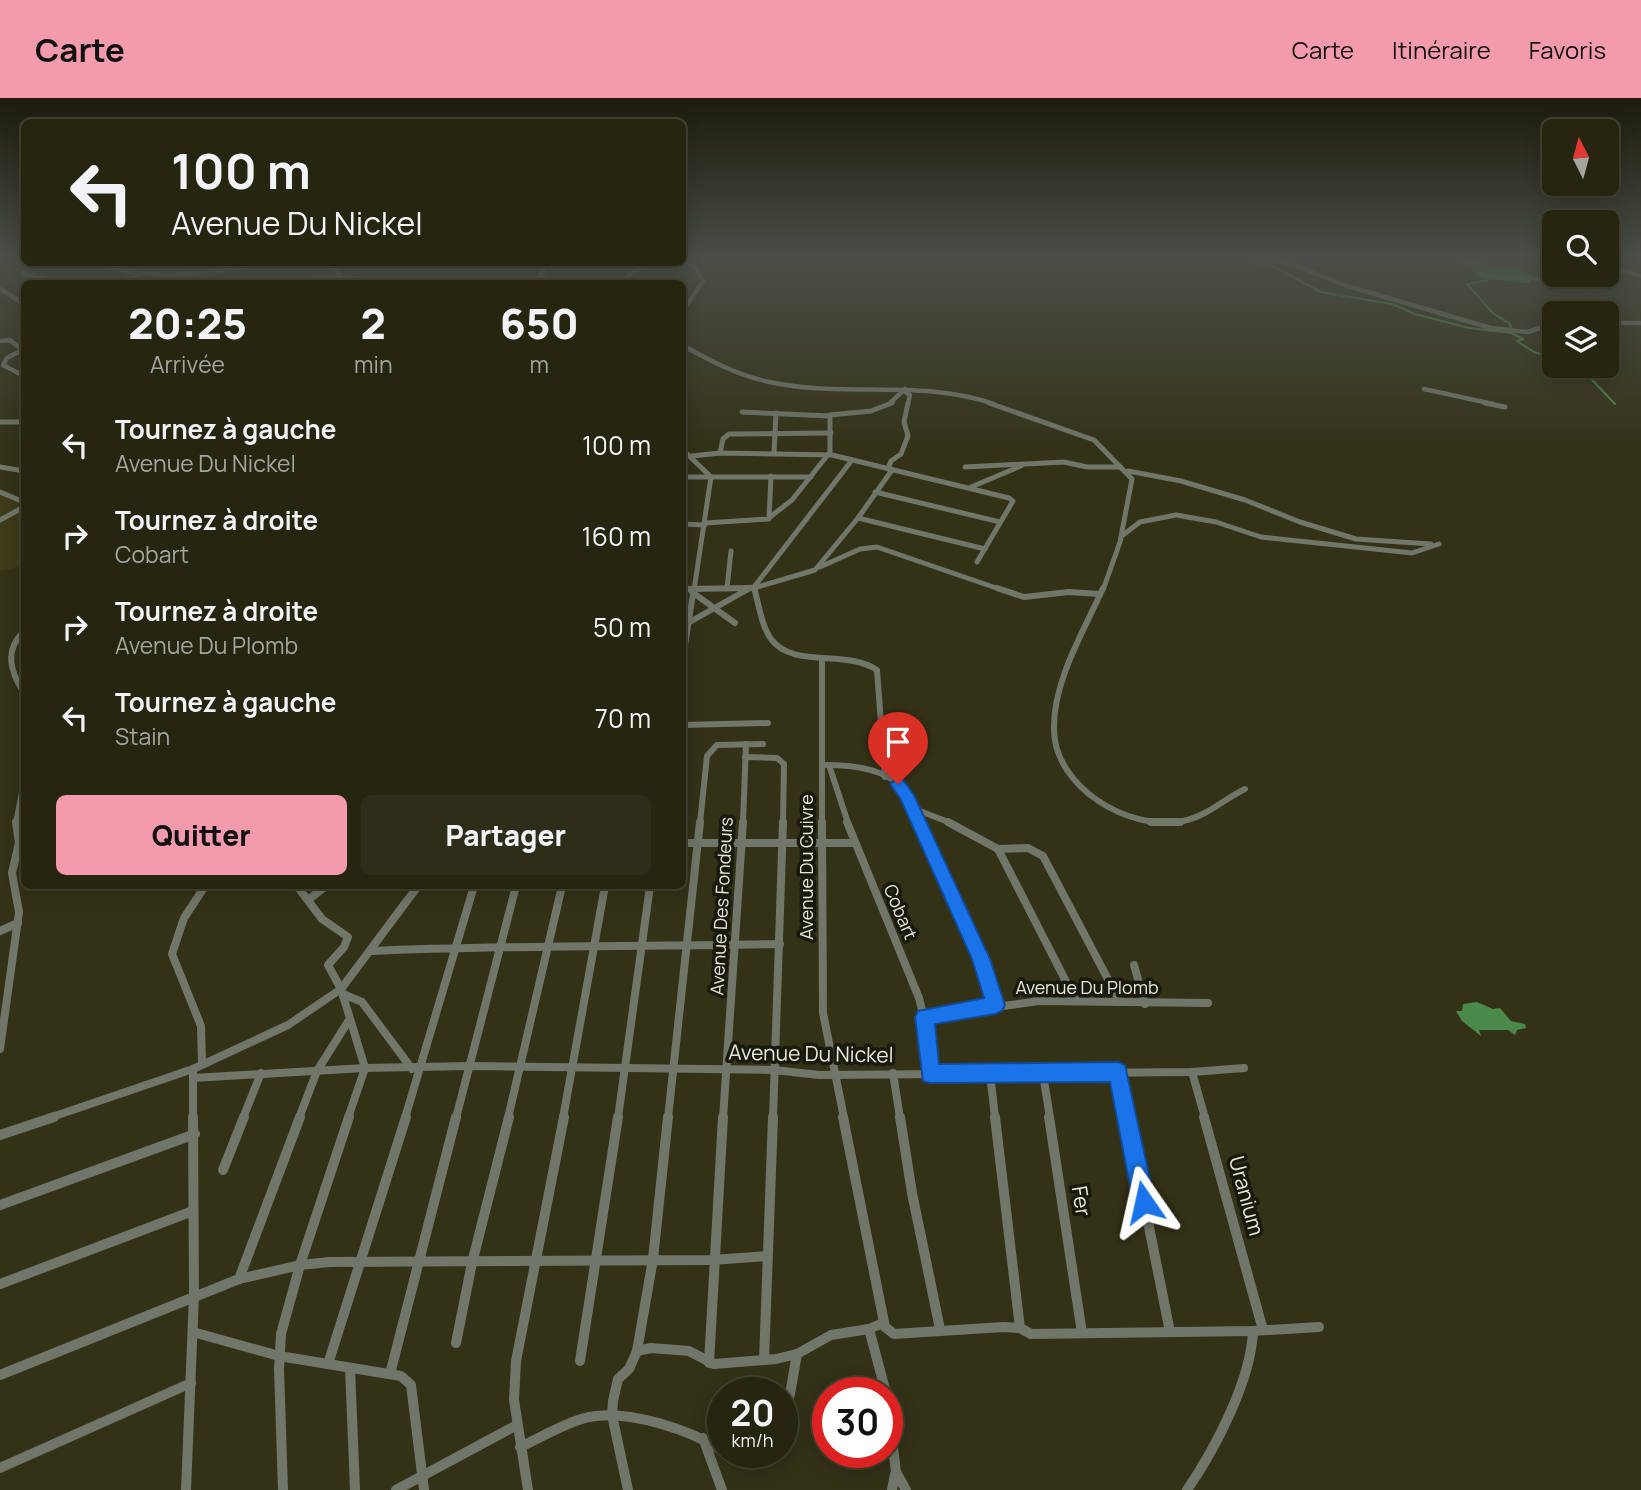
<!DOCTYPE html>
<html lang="fr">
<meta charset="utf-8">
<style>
:root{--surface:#262510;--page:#2e2d19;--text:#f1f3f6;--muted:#a4a59f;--line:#424230;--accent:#f39aac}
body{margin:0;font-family:Manrope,sans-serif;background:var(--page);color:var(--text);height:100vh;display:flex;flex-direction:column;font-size:26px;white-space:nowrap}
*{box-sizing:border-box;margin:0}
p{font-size:23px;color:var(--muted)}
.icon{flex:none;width:38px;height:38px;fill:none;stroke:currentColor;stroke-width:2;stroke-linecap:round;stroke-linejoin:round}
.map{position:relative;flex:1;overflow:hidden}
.drawer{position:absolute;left:21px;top:182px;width:665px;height:609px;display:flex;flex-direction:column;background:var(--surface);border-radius:10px;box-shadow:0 4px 18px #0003,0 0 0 2px var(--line)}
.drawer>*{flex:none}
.guide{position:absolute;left:21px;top:21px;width:665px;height:147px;border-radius:10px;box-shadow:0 4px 18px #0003,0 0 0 2px var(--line);background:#262510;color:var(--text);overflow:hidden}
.needle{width:46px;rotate:354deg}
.tools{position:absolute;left:1542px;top:21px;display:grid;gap:14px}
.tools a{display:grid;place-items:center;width:77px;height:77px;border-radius:10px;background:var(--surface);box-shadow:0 4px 18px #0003,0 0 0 2px var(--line);font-size:35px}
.speed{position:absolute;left:707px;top:1279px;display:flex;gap:14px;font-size:35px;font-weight:700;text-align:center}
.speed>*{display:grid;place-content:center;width:91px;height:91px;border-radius:50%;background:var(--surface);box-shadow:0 4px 18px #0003,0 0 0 2px var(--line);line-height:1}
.speed small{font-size:18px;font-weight:400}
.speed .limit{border:10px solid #d22;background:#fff;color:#111}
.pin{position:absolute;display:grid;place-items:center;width:60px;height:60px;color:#fff;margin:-72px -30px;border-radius:50% 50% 50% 0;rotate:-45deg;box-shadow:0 0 7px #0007}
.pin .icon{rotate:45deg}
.me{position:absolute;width:77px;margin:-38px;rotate:349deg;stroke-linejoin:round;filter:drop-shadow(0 0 5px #0008)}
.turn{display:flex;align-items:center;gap:24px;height:147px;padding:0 35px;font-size:32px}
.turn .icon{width:91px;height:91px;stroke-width:2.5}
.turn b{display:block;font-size:49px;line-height:60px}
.eta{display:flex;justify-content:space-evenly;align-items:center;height:119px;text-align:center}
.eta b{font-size:42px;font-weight:800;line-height:49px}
.cta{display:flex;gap:14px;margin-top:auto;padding:14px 35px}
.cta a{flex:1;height:80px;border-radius:10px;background:var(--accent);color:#111;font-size:28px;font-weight:800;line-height:80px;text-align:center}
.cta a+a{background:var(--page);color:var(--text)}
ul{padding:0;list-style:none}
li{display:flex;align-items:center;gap:21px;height:91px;padding:0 35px}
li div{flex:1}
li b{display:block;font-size:26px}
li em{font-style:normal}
header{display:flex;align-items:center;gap:42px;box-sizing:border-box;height:98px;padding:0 35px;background:var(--accent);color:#111}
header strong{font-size:33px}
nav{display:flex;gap:38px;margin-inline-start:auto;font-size:24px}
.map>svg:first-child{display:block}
.built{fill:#3e3b18}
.water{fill:#4b894a}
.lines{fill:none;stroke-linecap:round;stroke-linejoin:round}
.stream{stroke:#4b894a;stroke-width:2}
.minor-far4{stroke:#71766a;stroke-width:4.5}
.minor-far3{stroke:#71766a;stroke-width:5}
.minor-far2{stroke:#71766a;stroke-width:6}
.minor-far1{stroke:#71766a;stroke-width:8}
.minor{stroke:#71766a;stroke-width:10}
.rail-casing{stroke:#9d9b86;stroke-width:3.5}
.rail{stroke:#1a190d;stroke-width:2;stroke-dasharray:2.5;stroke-linecap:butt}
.route{fill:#1a73e8;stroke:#114b97;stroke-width:2}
.labels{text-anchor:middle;stroke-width:7;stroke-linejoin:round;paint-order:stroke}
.street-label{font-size:18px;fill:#e9e8d8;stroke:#1a190d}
.near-street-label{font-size:21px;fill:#e9e8d8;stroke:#1a190d}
</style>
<header>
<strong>Carte</strong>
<nav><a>Carte</a><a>Itinéraire</a><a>Favoris</a></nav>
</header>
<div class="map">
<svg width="1641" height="1392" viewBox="0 0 1641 1392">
<rect width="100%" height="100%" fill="#333116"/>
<g class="built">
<polygon points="1464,159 1551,159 1554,160 1554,177 1599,177 1609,182 1593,195 1541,188"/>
<polygon points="0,396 24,406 24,468 0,473"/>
</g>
<g class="water">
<polygon points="1455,159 1468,159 1498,170 1510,168 1554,186 1532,182 1528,184 1530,186 1482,180"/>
<polygon points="1477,904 1493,911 1500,910 1511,923 1525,926 1526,930 1517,932 1515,937 1508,932 1479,932 1481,938 1462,923 1456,913 1462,913 1463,906"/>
</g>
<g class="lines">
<g class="stream">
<polyline points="1253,164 1274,169 1321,194 1392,206 1415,216 1469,230 1512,235 1523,241 1517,243 1534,254 1554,260"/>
<polyline points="497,170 503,164"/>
<polyline points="1489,182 1467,186 1493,215 1510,226 1511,230"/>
<polyline points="1579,268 1615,306"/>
</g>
<g class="minor-far4">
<polyline points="1154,159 1204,159"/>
<polyline points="1260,159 1294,167 1347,188 1491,230 1527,234 1554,226"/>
<path d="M94 164C149 186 217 174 274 164"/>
<polyline points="319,164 337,173"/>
<polyline points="342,164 337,173 347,186"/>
<polyline points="549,164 540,177 551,186"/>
<polyline points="574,164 574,168"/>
<polyline points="682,164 695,169 703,183 682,214"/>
<polyline points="1606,167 1641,178"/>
<polyline points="23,175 62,186"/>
<polyline points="341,179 393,186"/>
<polyline points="119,186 140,176"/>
<polyline points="278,186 339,177"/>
<polyline points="530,186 540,179"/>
<polyline points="616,186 649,164"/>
<polyline points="0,191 24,206"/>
<polyline points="1606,225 1641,225"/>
<polyline points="0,243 10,242 22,252"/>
<path d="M682 247C709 262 735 276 765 283 840 301 920 280 994 306"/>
<polyline points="24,251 7,260 3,267 24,278"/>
<polyline points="1424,291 1493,306"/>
<polyline points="904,293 910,297 908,306"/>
<polyline points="889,306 905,291"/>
</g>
<g class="minor-far3">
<polyline points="989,305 1094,342 1132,381 1120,444 1103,492"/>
<polyline points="1485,305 1505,309"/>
<polyline points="742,314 830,318 830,354 792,402 770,419"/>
<polyline points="830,317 871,313 892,305"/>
<polyline points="0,324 24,324"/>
<polyline points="682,351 711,379"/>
<polyline points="720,355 723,341 729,336 831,335"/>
<polyline points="774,355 776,315"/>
<polyline points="692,358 720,355 832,357 1009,400 1013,403 977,464"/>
<polyline points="0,369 24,373"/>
<polyline points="965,369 1064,364 1087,369 1121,369"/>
<polyline points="888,371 891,363 901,356 908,338 904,324 908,305"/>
<polyline points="1128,373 1181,383 1245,402 1300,424 1356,441 1431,446"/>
<polyline points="682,379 811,379"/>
<polyline points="971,389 1021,368"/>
<polyline points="0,394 24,404"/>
<polyline points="875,394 1000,424"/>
<polyline points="858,420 985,451"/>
<polyline points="0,422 24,409"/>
<polyline points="705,425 769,421 771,378"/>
<polyline points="682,426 705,427"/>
<polyline points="1123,437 1140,424 1176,417 1216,424 1261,439 1412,455 1439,446"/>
<polyline points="820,469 860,451 877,449 1002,492"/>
<polyline points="754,489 852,362"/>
<polyline points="727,490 731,453"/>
<polyline points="682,491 754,490 815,472 858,420 892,372"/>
<polyline points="694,492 711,379"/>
<polyline points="747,492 750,490"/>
</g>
<g class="minor-far2">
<path d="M754 490C759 506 761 527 771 541 793 571 846 551 877 572L885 679"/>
<polyline points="997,490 1024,499 1069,494 1100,496"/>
<path d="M1103 490C1084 533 1053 583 1054 631 1054 689 1129 734 1183 723 1207 718 1224 701 1245 691"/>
<polyline points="682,491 755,490"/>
<polyline points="692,494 735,525"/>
<polyline points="688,525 750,490"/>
<path d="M24 533C4 553 10 573 24 595"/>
<polyline points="822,560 822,725"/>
<polyline points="682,566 694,490"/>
<polyline points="682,627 768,625"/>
<polyline points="745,659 777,660 784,666 783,725"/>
<path d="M826 667C850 667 884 670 901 689 909 698 913 714 918 725"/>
<polyline points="829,667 848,725"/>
<polyline points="912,710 951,725"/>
<polyline points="16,725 24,684"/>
<polyline points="700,725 707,658 717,647 763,646"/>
<polyline points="743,725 746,646"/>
</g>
<g class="minor-far1">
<polyline points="822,724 823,915 844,1020"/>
<polyline points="847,724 919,900 927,932 931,976"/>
<polyline points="918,724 981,861 995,907"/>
<polyline points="948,724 998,751 1076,903"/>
<polyline points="1151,724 1180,724"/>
<polyline points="682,745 854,745"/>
<polyline points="998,751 1028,750 1043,758 1120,904"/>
<polyline points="297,788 322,821 348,839 344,849 328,867 341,891 365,970 348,1020"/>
<polyline points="308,802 326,788"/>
<polyline points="0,833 18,825"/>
<path d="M371 853C507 847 644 849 780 846"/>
<polyline points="1134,867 1145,906"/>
<polyline points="343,896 362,904 412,971"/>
<polyline points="925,919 1039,903 1208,905"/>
<polyline points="0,951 19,814 12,775 19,745 16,724"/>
<polyline points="202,965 201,928 172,856 184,820 205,788"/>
<polyline points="1118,974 1127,1020"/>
<polyline points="1192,974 1205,1020"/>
<polyline points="893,975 900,1020"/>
<polyline points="990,975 995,1020"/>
<polyline points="1043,976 1050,1020"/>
<polyline points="193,980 365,970 470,968 774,972 819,977 1192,974 1244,970"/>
<polyline points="49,1020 193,971"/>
<polyline points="193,1020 193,971 288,927 341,891 418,788"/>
<polyline points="243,1020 261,975"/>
<polyline points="299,1020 317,973 349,922"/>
<polyline points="405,1020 474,788"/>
<polyline points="456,1020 516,788"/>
<polyline points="508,1020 562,788"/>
<polyline points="563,1020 605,788"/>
<polyline points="618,1020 650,788"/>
<polyline points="668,1020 700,724"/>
<polyline points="723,1020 743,724"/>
<polyline points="773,1020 783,724"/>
</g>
<g class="minor">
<polyline points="843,1019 885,1229 894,1236 1003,1229 1020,1230 1031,1236 1253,1233 1319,1229"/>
<polyline points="900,1019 912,1095 940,1231"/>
<polyline points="995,1019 1020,1230"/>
<polyline points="1049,1019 1082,1235"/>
<polyline points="1127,1019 1170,1234"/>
<polyline points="1204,1019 1263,1232"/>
<polyline points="0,1037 54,1019"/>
<polyline points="223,1072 244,1019"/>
<polyline points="0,1107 195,1036"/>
<polyline points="239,1181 300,1167 330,1164 712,1162 766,1158"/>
<polyline points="0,1186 193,1113"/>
<polyline points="869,1231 886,1295"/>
<polyline points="193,1234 279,1258 401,1278 411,1287 424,1392"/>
<polyline points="456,1245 472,1165 509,1019"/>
<polyline points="637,1253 651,1250 689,1253 714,1266 776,1261 797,1256 831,1237 869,1231 883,1225"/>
<polyline points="764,1262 773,1019"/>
<polyline points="580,1263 618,1019"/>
<polyline points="709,1265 723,1019"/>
<polyline points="328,1266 406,1019"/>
<polyline points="350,1270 355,1392"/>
<polyline points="390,1276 456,1019"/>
<polyline points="0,1277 239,1181 300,1019"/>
<polyline points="887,1300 896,1374 906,1392"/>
<polyline points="782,1319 790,1296 797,1256"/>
<polyline points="703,1340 722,1392"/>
<path d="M520 1349C542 1339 566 1324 589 1319 628 1311 691 1332 723 1353"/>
<polyline points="0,1370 191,1285"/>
<polyline points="186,1392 194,1197 193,1019"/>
<polyline points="283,1392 279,1271 281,1236 300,1167 349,1019"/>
<polyline points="396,1392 517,1327"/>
<polyline points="528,1392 514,1302 516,1263 564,1019"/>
<polyline points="628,1392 612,1317 613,1303 618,1281 629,1271 637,1253 653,1161 668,1019"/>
<polyline points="892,1392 895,1376"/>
<path d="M1187 1392C1215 1351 1251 1283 1253 1233"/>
</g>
<g class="rail-casing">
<polyline id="rail" points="1539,159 1554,164"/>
</g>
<use href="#rail" class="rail"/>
</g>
<linearGradient id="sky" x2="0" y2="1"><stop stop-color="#1c1b0c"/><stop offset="0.45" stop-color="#4a4e47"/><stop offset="1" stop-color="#4a4e47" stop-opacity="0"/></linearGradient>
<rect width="1641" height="354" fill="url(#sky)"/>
<polygon class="route" points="898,680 903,682 914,697 990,861 1005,907 1002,913 995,916 935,926 939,966 1118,964 1125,967 1155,1104 1152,1112 1144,1115 1136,1112 1133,1104 1110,984 930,985 923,983 915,919 918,913 984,900 972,861 900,700 890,686"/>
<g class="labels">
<g class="street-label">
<text transform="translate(807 769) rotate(-90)" y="6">Avenue Du Cuivre</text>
<text transform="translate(722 808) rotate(-87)" y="6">Avenue Des Fondeurs</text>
<text transform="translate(900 814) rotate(67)" y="6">Cobart</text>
<text x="1087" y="896">Avenue Du Plomb</text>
</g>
<g class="near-street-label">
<text transform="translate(811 956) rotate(1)" y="7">Avenue Du Nickel</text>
<text transform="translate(1246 1098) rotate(75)" y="7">Uranium</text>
<text transform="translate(1081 1103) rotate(81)" y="7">Fer</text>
</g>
</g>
</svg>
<div class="tools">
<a><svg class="needle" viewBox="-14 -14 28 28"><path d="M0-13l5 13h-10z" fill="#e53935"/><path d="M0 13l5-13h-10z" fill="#a4a59f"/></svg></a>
<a><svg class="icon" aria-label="search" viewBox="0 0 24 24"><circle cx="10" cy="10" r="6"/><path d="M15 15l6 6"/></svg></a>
<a><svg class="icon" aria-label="layers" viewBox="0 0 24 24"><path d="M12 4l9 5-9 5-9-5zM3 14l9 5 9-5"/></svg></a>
</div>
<div class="speed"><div>20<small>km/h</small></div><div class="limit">30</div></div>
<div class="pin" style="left:898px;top:686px;background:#d93025"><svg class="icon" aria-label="arrive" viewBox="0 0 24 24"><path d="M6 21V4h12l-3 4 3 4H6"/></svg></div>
<svg class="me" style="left:1144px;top:1104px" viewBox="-20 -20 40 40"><path d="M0-17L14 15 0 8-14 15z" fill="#1a73e8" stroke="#fff" stroke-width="4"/></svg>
<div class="guide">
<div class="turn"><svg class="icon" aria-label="left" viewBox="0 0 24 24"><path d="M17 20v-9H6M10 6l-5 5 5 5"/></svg><div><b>100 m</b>Avenue Du Nickel</div></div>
</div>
<section class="drawer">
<div class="eta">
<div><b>20:25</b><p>Arrivée</p></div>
<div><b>2</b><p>min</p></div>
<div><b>650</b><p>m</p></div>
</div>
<ul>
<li><svg class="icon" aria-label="left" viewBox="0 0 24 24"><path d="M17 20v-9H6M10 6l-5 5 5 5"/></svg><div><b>Tournez à gauche</b><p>Avenue Du Nickel</p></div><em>100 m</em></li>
<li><svg class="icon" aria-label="right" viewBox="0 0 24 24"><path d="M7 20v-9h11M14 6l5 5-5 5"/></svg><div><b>Tournez à droite</b><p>Cobart</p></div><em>160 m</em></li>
<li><svg class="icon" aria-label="right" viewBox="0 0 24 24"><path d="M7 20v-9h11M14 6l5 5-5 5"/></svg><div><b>Tournez à droite</b><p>Avenue Du Plomb</p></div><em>50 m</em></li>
<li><svg class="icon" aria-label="left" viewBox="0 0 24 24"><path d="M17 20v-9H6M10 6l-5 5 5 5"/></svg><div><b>Tournez à gauche</b><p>Stain</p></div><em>70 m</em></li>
</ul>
<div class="cta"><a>Quitter</a><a>Partager</a></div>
</section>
</div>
